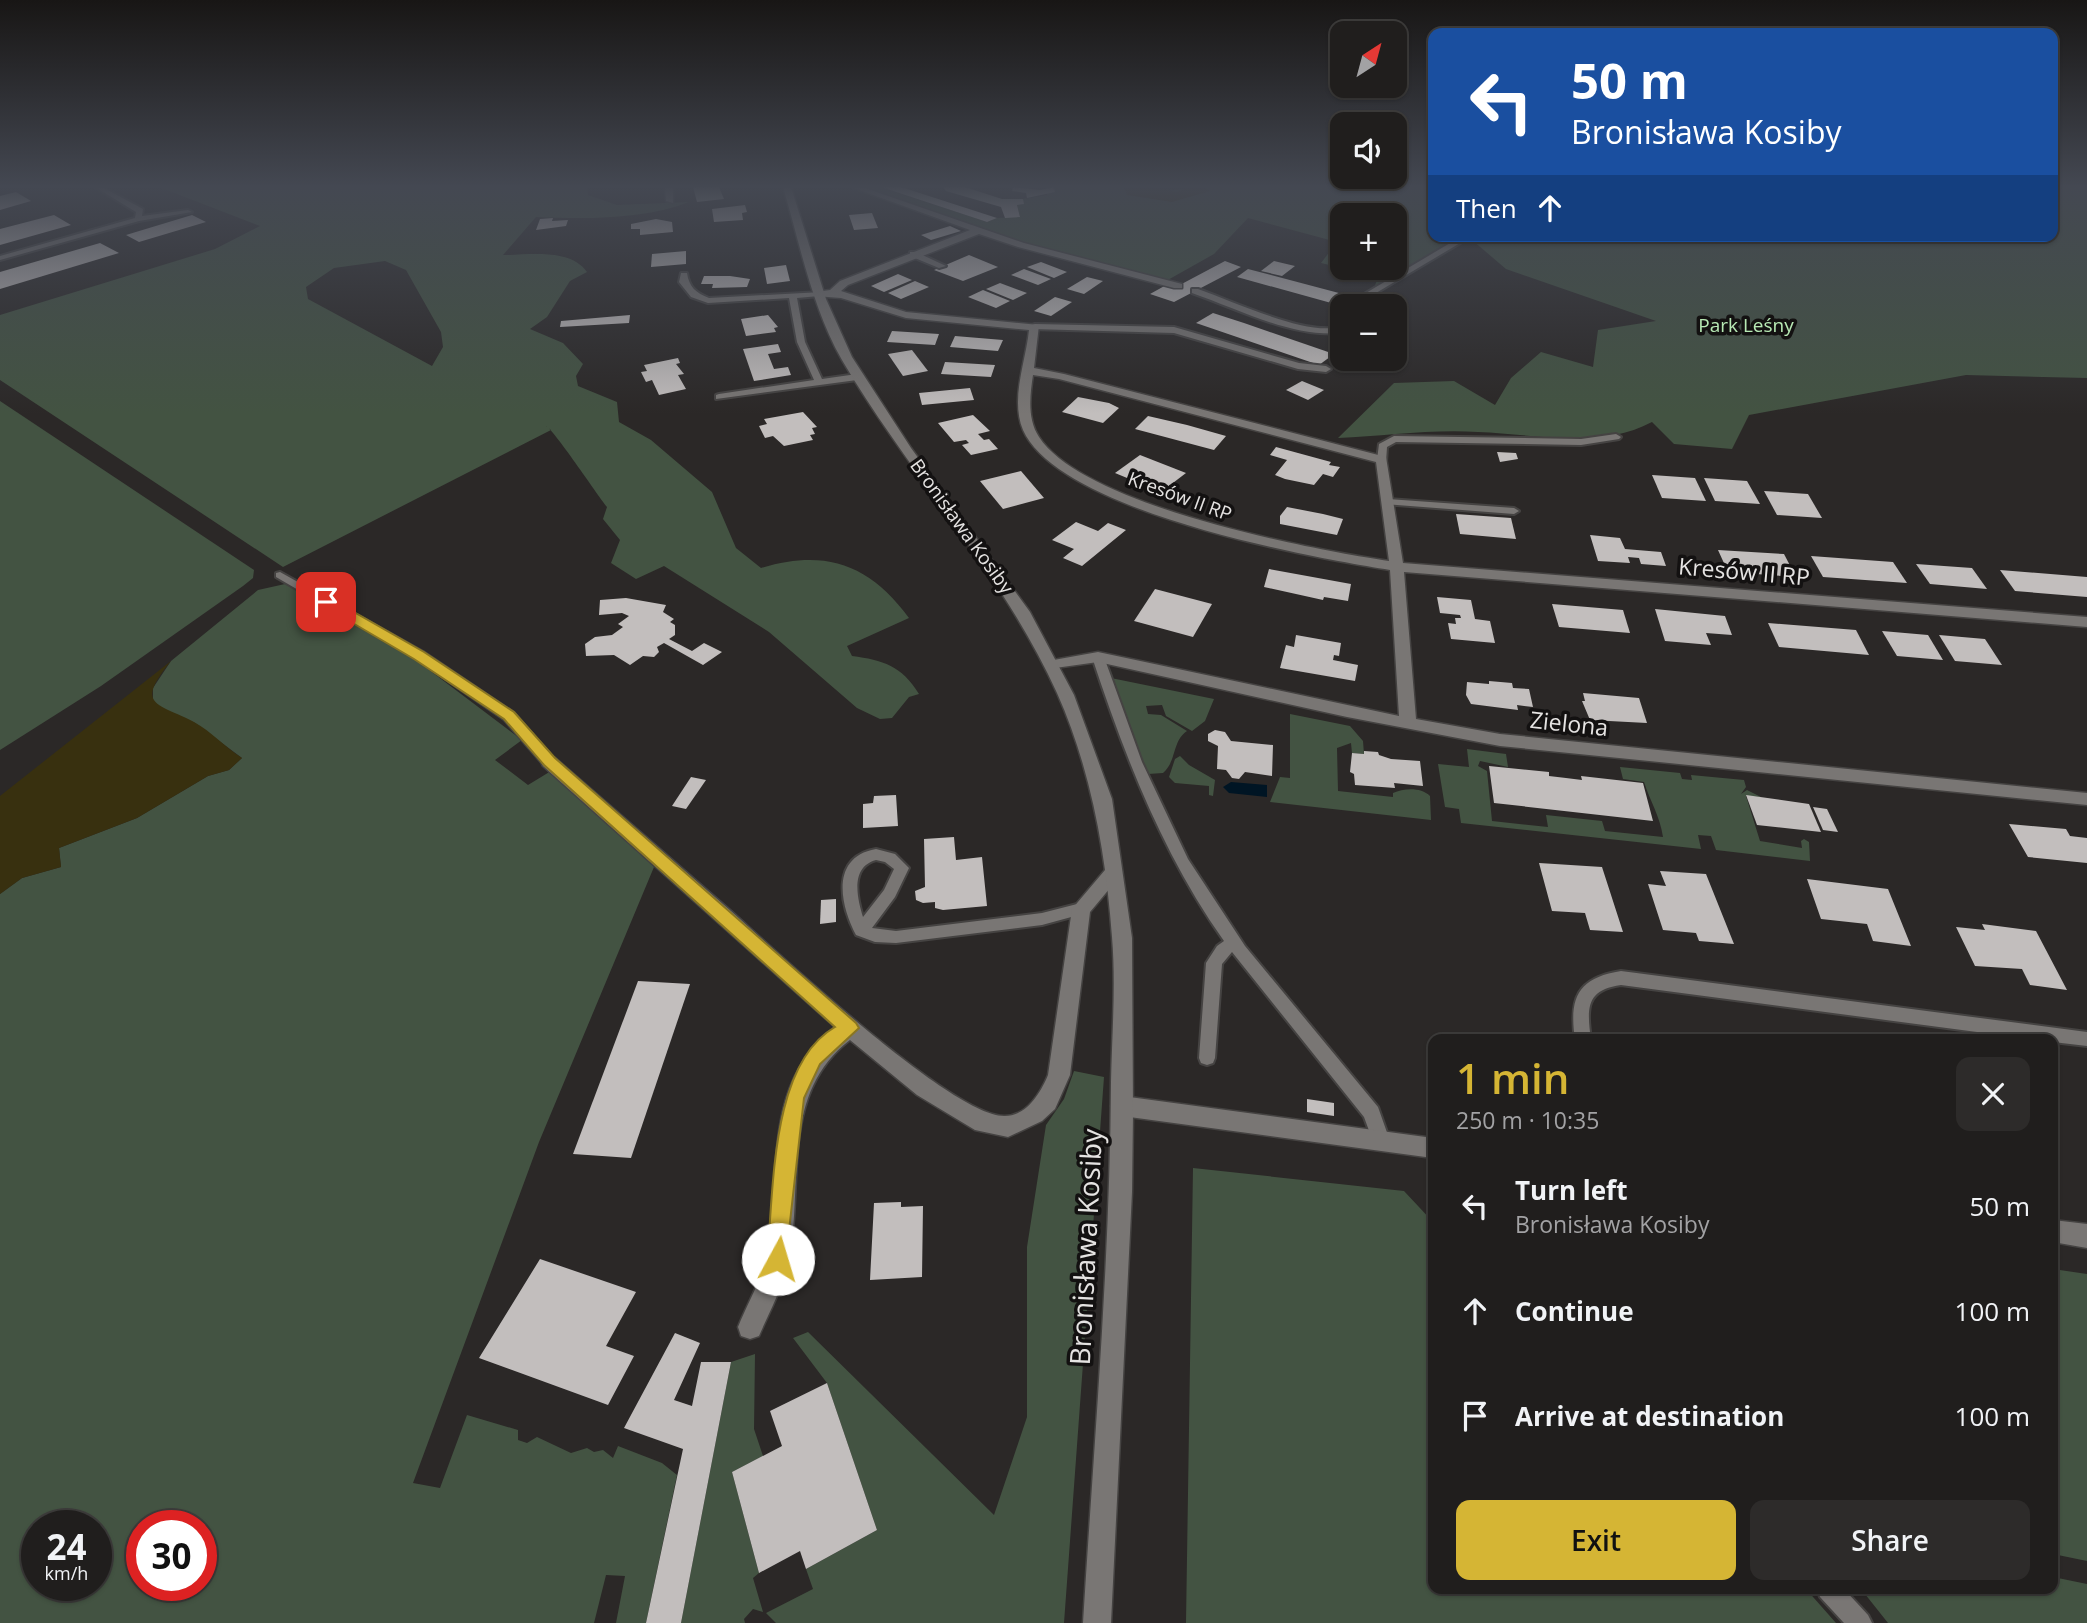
<!DOCTYPE html>
<meta charset="utf-8">
<style>
:root{--surface:#201e1d;--page:#2d2b2a;--text:#f1f3f6;--muted:#a2a2a4;--line:#3d3c3b;--accent:#d5b534}
body{margin:0;font-family:"Open Sans",sans-serif;background:var(--page);color:var(--text);height:100vh;display:flex;flex-direction:column;font-size:26px;white-space:nowrap}
*{box-sizing:border-box;margin:0}
p{font-size:23px;color:var(--muted)}
.icon{flex:none;width:38px;height:38px;fill:none;stroke:currentColor;stroke-width:2;stroke-linecap:round;stroke-linejoin:round}
.map{position:relative;flex:1;overflow:hidden}
.sheet{position:absolute;left:1428px;top:1034px;width:630px;height:560px;display:flex;flex-direction:column;background:var(--surface);border-radius:14px;box-shadow:0 2px 5px #0004,0 0 0 2px var(--line)}
.sheet>*{flex:none}
.hud{position:absolute;left:1428px;top:28px;width:630px;height:214px;border-radius:14px;box-shadow:0 2px 5px #0004,0 0 0 2px var(--line);background:#1a4fa0;color:#fff;overflow:hidden}
.needle{width:46px;rotate:36deg}
.buttons{position:absolute;left:1330px;top:21px;display:grid;gap:14px}
.buttons a{display:grid;place-items:center;width:77px;height:77px;border-radius:14px;background:var(--surface);box-shadow:0 2px 5px #0004,0 0 0 2px var(--line);font-size:35px}
.speed{position:absolute;left:21px;top:1510px;display:flex;gap:14px;font-size:35px;font-weight:700;text-align:center}
.speed>*{display:grid;place-content:center;width:91px;height:91px;border-radius:50%;background:var(--surface);box-shadow:0 2px 5px #0004,0 0 0 2px var(--line);line-height:1}
.speed small{font-size:18px;font-weight:400}
.speed .limit{border:10px solid #d22;background:#fff;color:#111}
.pin{position:absolute;display:grid;place-items:center;width:60px;height:60px;color:#fff;margin:-30px;border-radius:14px;box-shadow:0 4px 10px #0006}
.me{position:absolute;width:77px;margin:-38px;rotate:6deg;stroke-linejoin:round;filter:drop-shadow(0 0 5px #0008)}
.turn{display:flex;align-items:center;gap:24px;height:147px;padding:0 28px;font-size:32px}
.turn .icon{width:91px;height:91px;stroke-width:2.5}
.turn b{display:block;font-size:49px;line-height:60px}
.then{display:flex;align-items:center;height:66px;padding:0 28px;background:#0003;gap:14px;font-size:26px}
.round{display:grid;place-items:center;flex:none;width:74px;height:74px;border-radius:14px;background:var(--page)}
.overview{display:flex;align-items:center;justify-content:space-between;height:119px;padding:0 28px}
h1{font-size:42px;font-weight:600;line-height:52px;color:var(--accent)}
.primary-button{display:flex;gap:14px;margin-top:auto;padding:14px 28px}
.primary-button a{flex:1;height:80px;border-radius:14px;background:var(--accent);color:#111;font-size:28px;font-weight:600;line-height:80px;text-align:center}
.primary-button a+a{background:var(--page);color:var(--text)}
ul{padding:0;list-style:none}
li{display:flex;align-items:center;gap:21px;height:105px;padding:0 28px}
li div{flex:1}
li b{display:block;font-size:26px}
li em{font-style:normal}
.map>svg:first-child{display:block}
.green{fill:#435342;fill-rule:evenodd}
.sand{fill:#38300f}
.water{fill:#001524}
.building{fill:#c2bebd}
.lines{fill:none;stroke-linecap:round;stroke-linejoin:round}
.service-casing{stroke:#454342;stroke-width:4}
.minor-casing{stroke:#454342;stroke-width:3}
.tertiary-casing{stroke:#454342;stroke-width:3}
.service{fill:#797674;fill-rule:evenodd}
.minor{fill:#797674;fill-rule:evenodd}
.tertiary{fill:#797674;fill-rule:evenodd}
.route{fill:#d5b534;stroke:#8a7622;stroke-width:2}
.labels{text-anchor:middle;stroke-width:7;stroke-linejoin:round;paint-order:stroke}
.far-park-label{font-size:19px;fill:#b7e9b4;stroke:#131111}
.far-street-label{font-size:19px;fill:#e5e3e2;stroke:#131111}
.street-label{font-size:23px;fill:#e5e3e2;stroke:#131111}
.near-street-label{font-size:28px;fill:#e5e3e2;stroke:#131111}
</style>
<div class="map">
<svg width="2087" height="1623" viewBox="0 0 2087 1623">
<rect width="100%" height="100%" fill="#2b2827"/>
<g class="green">
<path d="M159 187H587L588 195 617 205 689 202C643 220 585 219 536 217L503 255C530 255 570 248 587 272L570 281 547 317 530 329 563 343 583 364 576 376 578 386 617 402 619 422 651 440 712 492 736 548 761 568C824 549 869 563 909 618L847 646 852 656C883 660 902 666 919 694L909 697 892 718 880 719 857 708 769 632 664 566 636 579 611 563 620 540 603 519 607 507C596 493 554 430 546 426L551 430 283 567 0 380V315L215 249 260 226ZM385 261 406 270 441 332 443 347 432 366 308 299 306 287 334 268Z"/>
<polygon points="860,187 880,187 987,222 997,218 1020,217 1017,205 1024,204 1023,199 1047,195 1047,192 1055,192 1054,187 1124,187 1127,195 1204,187 1433,187 1433,236 1460,238 1374,288 1379,275 1342,268 1388,272 1397,267 1395,215 1342,215 1342,247 1337,257 1342,268 1321,263 1337,242 1248,218 1214,254 1166,281 1023,244"/>
<path d="M2053 187H2087V378L1966 375 1749 415 1732 449 1674 444 1652 422C1600 450 1534 434 1478 432 1432 429 1384 436 1338 438L1394 383 1454 381 1495 405 1511 378 1541 352 1593 367 1598 330 1656 321 1506 269 1472 240 1479 236H2053Z"/>
<polygon points="0,401 254,570 253,578 243,586 101,686 0,750"/>
<path d="M285 584 420 663 522 740 495 760 528 785 551 771 654 867 539 1142 413 1483 440 1488 467 1415 518 1430V1440L527 1443 537 1437 571 1453 587 1448 594 1452 603 1450 613 1458 618 1446 662 1463 677 1475 646 1623H616L625 1576 606 1575 594 1623H0V894L22 878 61 867 59 848 137 818 208 776 229 770 242 758 195 723 159 709 153 700V688L171 661 258 590ZM37 1526H96V1586H37ZM142 1526H201V1586H142Z"/>
<path d="M1106 677 1214 699 1205 721 1192 731 1166 716 1162 705 1146 706 1148 714 1161 715 1187 731C1172 741 1177 761 1163 773L1148 774Z"/>
<path d="M1290 714 1350 726 1363 741 1364 754 1352 753 1351 743 1337 748 1338 791 1393 797V793C1404 788 1421 787 1430 796L1431 820 1270 802 1280 777 1290 778Z"/>
<path d="M1467 749 1506 754 1508 767 1480 761 1478 766 1487 771 1492 821 1548 827 1546 815 1602 821 1605 831 1663 837C1660 816 1650 801 1644 782L1623 779 1620 767 1680 773 1682 779 1692 780 1691 775 1744 780 1746 787 1741 794 1747 790 1761 797 1746 796 1760 841 1802 848 1801 841 1804 839 1809 842 1810 861 1716 850 1711 836 1698 835 1701 849 1461 823 1459 809 1445 807 1438 764 1469 767Z"/>
<polygon points="1180,756 1189,765 1215,780 1213,796 1209,795 1209,786 1175,783 1169,777 1175,759"/>
<polygon points="1074,1071 1104,1077 1064,1623 776,1623 766,1613 813,1589 806,1569 877,1530 827,1383 793,1338 808,1332 994,1515 1027,1417 1027,1247 1046,1125 1064,1099"/>
<polygon points="1193,1168 1404,1191 1433,1222 1433,1589 1806,1589 1836,1623 1186,1623"/>
<polygon points="2053,1269 2087,1274 2087,1561 2053,1554"/>
<polygon points="755,1354 754,1429 763,1456 732,1472 759,1573 753,1578 763,1612 753,1609 744,1619 745,1623 681,1623 731,1362"/>
<polygon points="2053,1577 2087,1584 2087,1623 1888,1623 1861,1589 2053,1589"/>
</g>
<g class="sand">
<path d="M1124 187H1153L1176 192C1187 189 1196 180 1210 191L1172 202 1127 195Z"/>
<path d="M171 661C133 707 159 703 194 722 212 732 225 747 242 758L229 770 208 776 137 818 59 848 61 867 22 878 0 894V796Z"/>
</g>
<polygon class="water" points="1231,782 1267,785 1267,797 1229,793 1223,787"/>
<g class="building">
<polygon points="693,187 719,187 724,199 697,202"/>
<polygon points="881,187 901,187 997,218 987,222"/>
<polygon points="943,187 965,187 1002,199 1023,199 1024,204 1017,205 1020,217 1005,218 1001,207 946,191"/>
<polygon points="1013,187 1040,190 1054,187 1055,192 1027,198 1026,193 1012,191"/>
<polygon points="16,192 31,201 0,210 0,196"/>
<polygon points="745,205 747,212 742,213 743,220 714,222 712,209"/>
<polygon points="872,213 878,228 854,230 849,215"/>
<polygon points="54,215 71,225 0,245 0,229"/>
<polygon points="192,215 206,222 139,242 126,235"/>
<polygon points="553,218 552,221 568,220 566,226 536,230 540,219"/>
<polygon points="656,219 672,222 673,232 640,235 640,229 631,229 631,224"/>
<polygon points="950,226 961,231 931,240 921,235"/>
<polygon points="100,243 119,253 0,289 0,272"/>
<polygon points="686,251 686,264 651,267 652,254"/>
<polygon points="969,255 998,267 963,281 934,270"/>
<polygon points="1225,261 1241,267 1174,302 1150,294 1168,284 1176,287"/>
<polygon points="1274,261 1295,266 1282,276 1261,271"/>
<polygon points="1041,262 1067,272 1054,278 1027,267"/>
<polygon points="786,265 790,281 767,284 764,268"/>
<polygon points="1024,269 1051,279 1038,285 1011,275"/>
<polygon points="1248,269 1354,297 1342,306 1237,277"/>
<polygon points="898,274 912,280 884,292 871,286"/>
<polygon points="704,276 730,276 750,279 747,287 712,288 713,284 701,284"/>
<polygon points="1087,277 1103,281 1084,294 1067,289"/>
<polygon points="915,281 929,287 901,299 888,293"/>
<polygon points="1000,283 1027,293 1013,300 986,289"/>
<polygon points="983,290 1010,301 996,308 968,297"/>
<polygon points="1055,297 1072,302 1051,316 1034,311"/>
<polygon points="1213,313 1244,323 1334,354 1319,365 1196,323"/>
<polygon points="630,315 629,323 560,327 561,321"/>
<polygon points="768,315 778,327 774,328 776,332 746,336 741,319"/>
<polygon points="892,331 939,334 935,345 887,342"/>
<polygon points="955,336 1003,340 998,351 950,347"/>
<polygon points="778,344 781,352 768,354 774,369 788,367 791,375 754,381 743,349"/>
<polygon points="912,350 928,371 903,376 888,354"/>
<polygon points="678,358 680,363 676,364 684,374 678,375 686,389 659,395 652,380 646,382 641,372 647,371 644,365"/>
<polygon points="945,362 995,365 991,377 941,374"/>
<polygon points="1302,381 1324,390 1308,400 1286,390"/>
<polygon points="970,388 974,400 922,405 919,393"/>
<polygon points="1078,397 1109,403 1119,408 1103,423 1062,412"/>
<polygon points="803,412 817,427 812,428 815,434 810,435 813,440 784,446 773,436 765,438 759,426 767,424 764,419"/>
<polygon points="973,415 990,431 978,434 984,440 989,439 998,449 971,455 962,445 969,443 966,440 954,442 938,423"/>
<polygon points="1148,416 1187,425 1226,436 1214,450 1135,429"/>
<polygon points="1276,447 1331,462 1329,465 1340,467 1333,477 1323,474 1314,485 1285,479 1275,475 1287,460 1270,455"/>
<polygon points="1497,452 1516,453 1518,459 1500,462"/>
<polygon points="1140,455 1186,473 1161,492 1115,473"/>
<polygon points="1021,471 1044,498 1003,509 980,481"/>
<polygon points="1652,475 1695,478 1706,501 1662,498"/>
<polygon points="1704,478 1747,481 1760,504 1715,501"/>
<polygon points="1764,491 1808,494 1822,518 1777,515"/>
<polygon points="1287,507 1323,514 1343,519 1337,535 1280,524 1280,516"/>
<polygon points="1456,514 1511,518 1516,539 1460,534"/>
<polygon points="1076,522 1098,531 1108,523 1126,530 1082,566 1063,558 1074,549 1052,540"/>
<polygon points="1590,535 1620,538 1625,549 1661,552 1666,566 1641,564 1639,558 1628,557 1630,563 1598,561"/>
<polygon points="1718,550 1784,554 1796,577 1728,572"/>
<polygon points="1811,556 1893,562 1907,583 1823,577"/>
<polygon points="1916,564 1972,568 1987,589 1930,584"/>
<polygon points="1269,569 1351,584 1348,601 1324,597 1323,600 1264,587"/>
<polygon points="2000,570 2087,577 2087,597 2015,591"/>
<polygon points="1155,589 1212,604 1193,637 1134,621"/>
<polygon points="1437,597 1471,600 1475,619 1490,621 1495,643 1451,639 1448,623 1456,624 1455,618 1461,618 1460,615 1440,613"/>
<polygon points="626,598 666,605 663,612 674,619 670,622 675,625 675,635 669,639 692,651 704,643 722,652 703,665 664,643 657,647 659,652 654,657 643,656 630,665 614,655 586,656 585,644 595,637 612,635 623,627 618,624 629,616 622,613 599,615 600,600"/>
<polygon points="1552,604 1623,610 1630,633 1559,627"/>
<polygon points="1655,609 1725,616 1732,635 1706,633 1711,645 1665,641"/>
<polygon points="1768,623 1856,630 1869,655 1779,647"/>
<polygon points="1882,631 1928,635 1943,660 1897,656"/>
<polygon points="1296,635 1341,643 1339,656 1334,655 1333,660 1358,665 1355,681 1280,668 1286,645 1294,647"/>
<polygon points="1939,635 1985,639 2002,665 1955,661"/>
<polygon points="1489,681 1512,683 1513,688 1529,689 1533,707 1517,705 1518,710 1471,704 1466,695 1467,682 1489,684"/>
<polygon points="1583,693 1639,698 1647,723 1590,720 1582,701 1585,701"/>
<polygon points="1215,730 1225,732 1231,741 1273,745 1272,776 1245,772 1239,779 1232,778 1226,770 1217,769 1218,746 1208,741 1208,734"/>
<polygon points="1364,751 1378,752 1379,755 1391,759 1420,761 1423,786 1394,783 1395,788 1355,785 1354,774 1350,772 1352,753 1364,754"/>
<polygon points="1489,766 1549,772 1549,776 1566,778 1582,780 1581,776 1643,783 1653,821 1494,803"/>
<polygon points="691,777 706,780 686,809 672,806"/>
<polygon points="896,795 898,826 863,828 863,804 873,803 874,796"/>
<polygon points="1746,795 1809,804 1821,832 1757,825"/>
<polygon points="1813,807 1827,809 1838,832 1823,830"/>
<polygon points="2009,824 2066,829 2070,836 2087,838 2087,863 2028,857"/>
<polygon points="954,837 956,860 982,857 987,906 943,910 935,908 935,902 923,903 916,900 915,891 925,887 924,839"/>
<polygon points="1539,863 1602,867 1623,932 1590,930 1585,913 1552,911"/>
<polygon points="1660,871 1706,874 1734,944 1699,941 1696,933 1663,930 1648,884 1666,886"/>
<polygon points="1807,879 1888,889 1911,946 1873,941 1867,924 1821,919"/>
<polygon points="836,899 836,922 820,924 821,900"/>
<polygon points="1982,924 2036,931 2067,990 2030,985 2022,969 1975,966 1956,927 1985,930"/>
<polygon points="638,981 690,984 631,1158 573,1154"/>
<polygon points="1307,1099 1334,1103 1334,1116 1307,1112"/>
<polygon points="901,1202 901,1207 923,1206 922,1277 870,1280 874,1203"/>
<polygon points="540,1259 636,1292 606,1346 634,1356 608,1405 479,1358"/>
<polygon points="675,1333 700,1343 674,1400 692,1406 701,1362 731,1362 681,1623 646,1623 683,1449 624,1428"/>
<polygon points="827,1383 877,1530 806,1569 800,1551 759,1573 732,1472 782,1446 770,1411"/>
</g>
<g class="lines">
<g class="service-casing">
<g id="service">
<polygon points="95,187 102,187 143,209 142,216 188,210 192,212 139,221 0,260 0,256 135,218 136,212"/>
<polygon points="1462,236 1472,236 1354,306 1344,306"/>
<polygon points="910,252 916,252 946,266 939,268 910,256"/>
<path d="M681 273H687C689 287 696 293 709 298L822 292 823 294 819 296 797 298 805 342 822 379 857 374 862 377 857 380 716 399V395L719 394 814 380 797 342 789 298 708 303 691 297 679 282Z"/>
<path d="M1192 289H1198C1232 301 1298 332 1333 328V316L1342 308V333C1293 338 1238 309 1192 293Z"/>
<polygon points="1035,324 1174,327 1299,363 1326,366 1331,369 1326,372 1298,369 1174,333 1032,329 1032,325"/>
<polygon points="1616,434 1621,437 1619,439 1581,445 1396,442 1387,447 1386,462 1377,460 1379,444 1394,436 1581,439"/>
<polygon points="1388,499 1514,508 1519,511 1514,514 1384,504 1383,502"/>
<polygon points="280,572 423,652 514,713 554,759 556,762 554,765 544,765 504,719 415,658 276,577 276,573"/>
<path d="M1098 653 1104 657 1142 762 1188 859 1245 946 1378 1107 1390 1141 1387 1147 1381 1149 1375 1147 1364 1117 1232 952 1222 964 1215 1058 1213 1063 1207 1065 1201 1063 1199 1058 1206 963 1217 946 1224 941C1163 855 1125 757 1092 657Z"/>
<path d="M876 849 895 854 909 868 895 897 872 928 896 931 1042 913 1081 903 1086 905 1089 909 1086 913 1042 925 896 943 875 942 856 935C840 905 830 857 876 849ZM876 860 885 862 894 869 884 890 863 917C857 898 850 867 876 860Z"/>
<path d="M1621 971 2087 1032V1046L2053 1042V1040H2037L1621 985C1585 990 1587 1009 1591 1040H1575C1569 998 1577 978 1621 971Z"/>
<polygon points="1817,1589 1844,1589 1868,1615 1872,1623 1844,1623 1820,1597"/>
</g>
</g>
<g class="minor-casing">
<g id="minor">
<polygon points="665,187 673,187 673,203 666,201"/>
<path d="M851 187H862L1024 243 1182 284V288H1174L1018 247 979 234 848 285 841 291 906 312 1039 325 1034 368 1064 374 1386 457 1403 563 2087 617V627L1404 572 1416 719 1500 734 2087 793V805L1500 746 1347 717 1098 662 1048 669 1045 665 1048 661 1098 652 1399 716 1390 570C1307 557 1059 511 1023 430 1010 399 1026 361 1029 330L906 318 841 298 815 296V292L830 290 840 281 970 230ZM1033 375 1059 379 1376 462 1389 561C1309 549 1084 506 1039 437 1027 419 1030 395 1033 375Z"/>
<path d="M549 756 555 758C614 809 672 860 731 911 776 951 954 1118 1005 1116 1027 1116 1041 1092 1048 1075L1072 909 1105 870H1119L1121 875 1090 912 1070 1075 1055 1109 1042 1121 1008 1137 975 1130 917 1095 850 1040C781 1093 803 1179 790 1255 785 1284 770 1310 759 1336L750 1339 741 1336 738 1327C747 1304 761 1282 766 1257 783 1176 760 1085 835 1027L543 766 541 762Z"/>
<polygon points="1122,1096 1433,1138 1433,1158 1122,1116 1114,1113 1111,1106 1114,1099"/>
<polygon points="2053,1220 2087,1224 2087,1248 2053,1242"/>
</g>
</g>
<g class="tertiary-casing">
<path id="tertiary" d="M783 187H791L826 299 852 357 911 448 1030 612 1074 695 1112 799 1132 938 1133 1113 1132 1192 1111 1623H1083C1094 1443 1110 1262 1111 1082 1112 1034 1116 985 1112 937 1106 854 1091 769 1057 693 1002 572 909 474 842 360 812 308 800 244 783 187Z"/>
</g>
<use href="#service" class="service"/>
<use href="#minor" class="minor"/>
<use href="#tertiary" class="tertiary"/>
</g>
<linearGradient id="sky" x2="0" y2="1"><stop stop-color="#181615"/><stop offset="0.45" stop-color="#444852"/><stop offset="1" stop-color="#444852" stop-opacity="0"/></linearGradient>
<rect width="2087" height="414" fill="url(#sky)"/>
<path class="route" d="M322 599H331L424 652 514 712 555 758 856 1023 859 1028 820 1064 804 1098 785 1266 778 1270 770 1266 767 1259C774 1191 770 1064 835 1027L544 765 504 719 414 659 322 605Z"/>
<g class="labels">
<g class="far-park-label">
<text x="1746" y="332">Park Leśny</text>
</g>
<g class="far-street-label">
<text transform="translate(1180 496) rotate(20)" y="7">Kresów II RP</text>
<text transform="translate(962 526) rotate(54)" y="7">Bronisława Kosiby</text>
</g>
<g class="street-label">
<text transform="translate(1744 572) rotate(5)" y="8">Kresów II RP</text>
<text transform="translate(1569 724) rotate(6)" y="8">Zielona</text>
</g>
<g class="near-street-label">
<text transform="translate(1086 1247) rotate(-87)" y="10">Bronisława Kosiby</text>
</g>
</g>
</svg>
<div class="buttons">
<a><svg class="needle" viewBox="-14 -14 28 28"><path d="M0-13l5 13h-10z" fill="#e53935"/><path d="M0 13l5-13h-10z" fill="#a2a2a4"/></svg></a>
<a><svg class="icon" aria-label="sound" viewBox="0 0 24 24"><path d="M4 9h4l5-4v14l-5-4H4zM17 9q2 3 0 6"/></svg></a>
<a>+</a>
<a>−</a>
</div>
<div class="speed"><div>24<small>km/h</small></div><div class="limit">30</div></div>
<div class="pin" style="left:326px;top:602px;background:#d93025"><svg class="icon" aria-label="arrive" viewBox="0 0 24 24"><path d="M6 21V4h12l-3 4 3 4H6"/></svg></div>
<svg class="me" style="left:778px;top:1259px" viewBox="-20 -20 40 40"><circle r="19" fill="#fff"/><path d="M0-13L10 11 0 6-10 11z" fill="#d5b534"/></svg>
<div class="hud">
<div class="turn"><svg class="icon" aria-label="left" viewBox="0 0 24 24"><path d="M17 20v-9H6M10 6l-5 5 5 5"/></svg><div><b>50 m</b>Bronisława Kosiby</div></div>
<div class="then">Then<svg class="icon" aria-label="ahead" viewBox="0 0 24 24"><path d="M12 20V5M6 11l6-6 6 6"/></svg></div>
</div>
<section class="sheet">
<div class="overview"><div><h1>1 min</h1><p>250 m · 10:35</p></div><a class="round"><svg class="icon" aria-label="close" viewBox="0 0 24 24"><path d="M6 6l12 12M18 6L6 18"/></svg></a></div>
<ul>
<li><svg class="icon" aria-label="left" viewBox="0 0 24 24"><path d="M17 20v-9H6M10 6l-5 5 5 5"/></svg><div><b>Turn left</b><p>Bronisława Kosiby</p></div><em>50 m</em></li>
<li><svg class="icon" aria-label="ahead" viewBox="0 0 24 24"><path d="M12 20V5M6 11l6-6 6 6"/></svg><div><b>Continue</b></div><em>100 m</em></li>
<li><svg class="icon" aria-label="arrive" viewBox="0 0 24 24"><path d="M6 21V4h12l-3 4 3 4H6"/></svg><div><b>Arrive at destination</b></div><em>100 m</em></li>
</ul>
<div class="primary-button"><a>Exit</a><a>Share</a></div>
</section>
</div>
